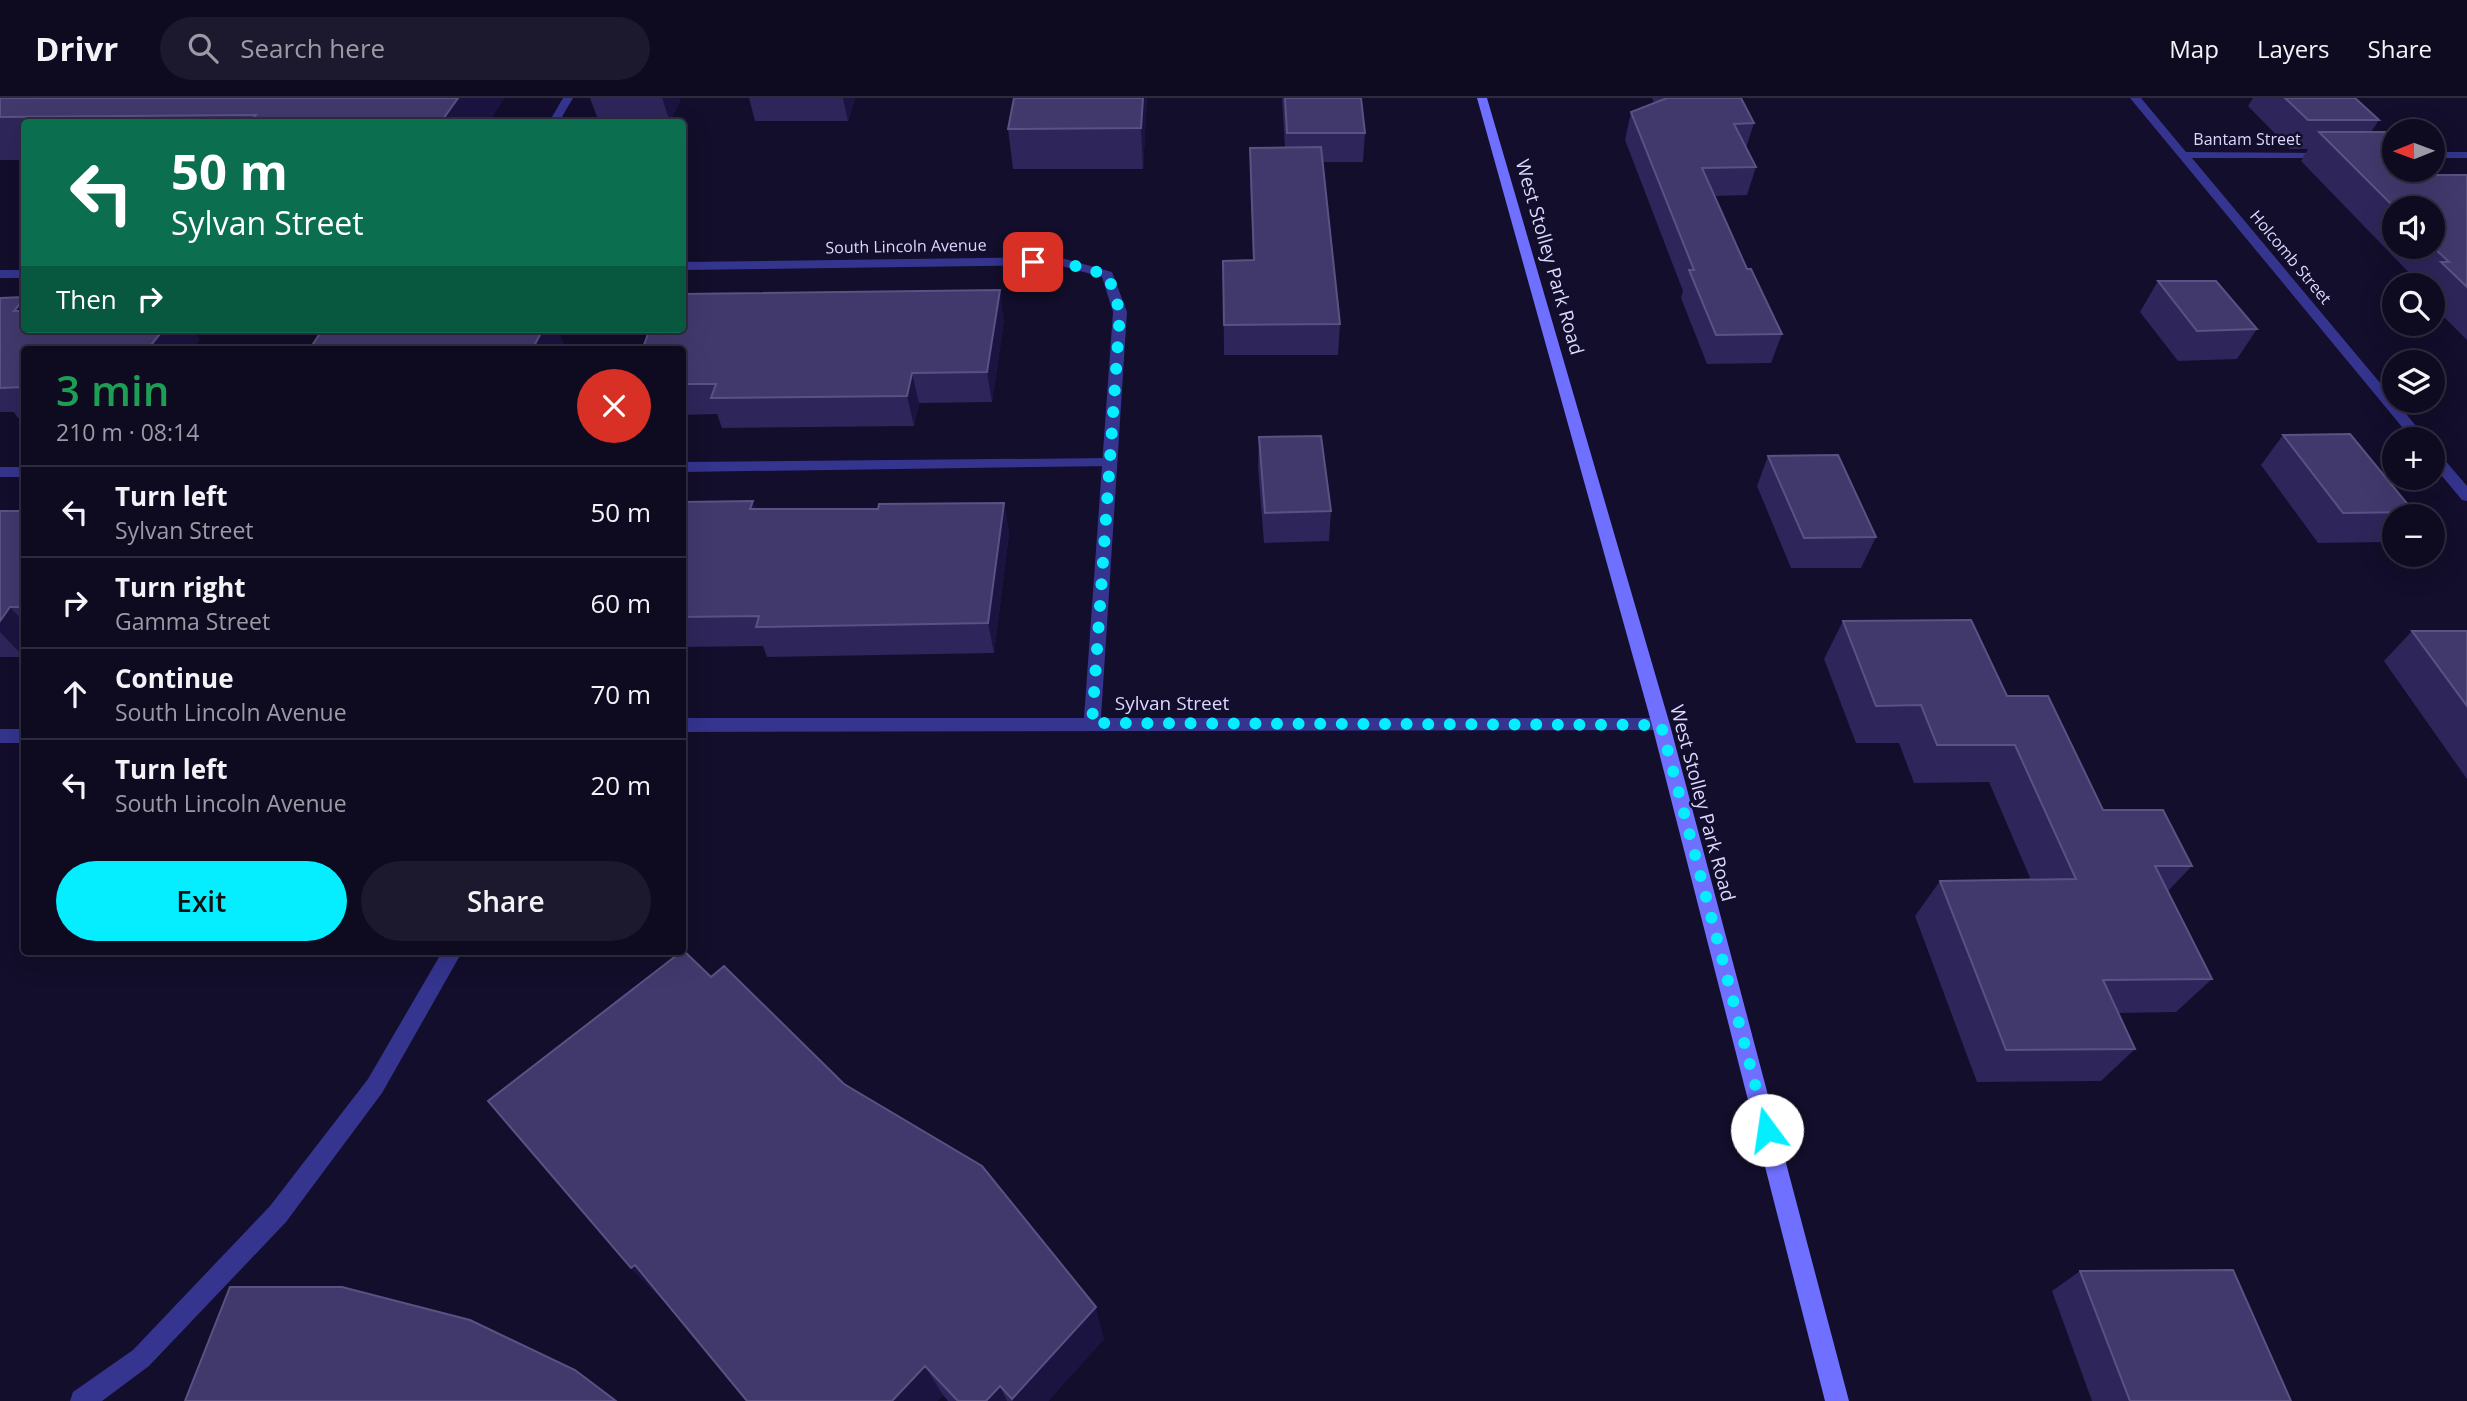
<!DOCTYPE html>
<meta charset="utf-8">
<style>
:root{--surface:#0e0a20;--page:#1c182d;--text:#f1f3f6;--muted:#9b9aa5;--line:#2e2b3e;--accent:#04eeff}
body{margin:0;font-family:"Open Sans",sans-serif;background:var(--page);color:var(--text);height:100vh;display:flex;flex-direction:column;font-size:26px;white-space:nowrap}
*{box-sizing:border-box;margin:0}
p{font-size:23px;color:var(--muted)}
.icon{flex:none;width:38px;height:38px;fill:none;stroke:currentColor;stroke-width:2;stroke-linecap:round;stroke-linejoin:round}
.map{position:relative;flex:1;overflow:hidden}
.sheet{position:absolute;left:21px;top:248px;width:665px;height:609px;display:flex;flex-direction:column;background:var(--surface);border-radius:7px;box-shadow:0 7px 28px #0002,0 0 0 2px var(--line)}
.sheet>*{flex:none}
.banner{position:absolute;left:21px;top:21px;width:665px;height:214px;border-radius:7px;box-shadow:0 7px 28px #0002,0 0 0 2px var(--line);background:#0b6e4f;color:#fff;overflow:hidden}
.needle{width:46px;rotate:269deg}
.tools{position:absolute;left:2382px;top:21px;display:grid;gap:14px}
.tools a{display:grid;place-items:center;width:63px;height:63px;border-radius:50%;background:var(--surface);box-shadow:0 7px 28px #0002,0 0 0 2px var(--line);font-size:35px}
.pin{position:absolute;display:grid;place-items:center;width:60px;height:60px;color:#fff;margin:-30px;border-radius:14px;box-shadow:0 4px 10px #0006}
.me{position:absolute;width:77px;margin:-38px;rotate:346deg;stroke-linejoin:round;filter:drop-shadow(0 0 5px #0008)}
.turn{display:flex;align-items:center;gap:24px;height:147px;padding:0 35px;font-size:32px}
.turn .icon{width:91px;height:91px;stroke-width:2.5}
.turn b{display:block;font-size:49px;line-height:60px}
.then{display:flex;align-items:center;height:66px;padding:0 35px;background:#0003;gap:14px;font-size:26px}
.round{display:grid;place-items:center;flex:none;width:74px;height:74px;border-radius:37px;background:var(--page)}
.headline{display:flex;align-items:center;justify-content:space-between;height:119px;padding:0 35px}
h1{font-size:42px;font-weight:600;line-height:52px;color:#1e9e55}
.primary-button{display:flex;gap:14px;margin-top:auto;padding:14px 35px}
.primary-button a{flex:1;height:80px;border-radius:42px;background:var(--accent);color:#111;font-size:28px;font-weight:600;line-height:80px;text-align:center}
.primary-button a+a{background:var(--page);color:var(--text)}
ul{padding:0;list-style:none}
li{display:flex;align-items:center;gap:21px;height:91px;padding:0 35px;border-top:2px solid var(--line)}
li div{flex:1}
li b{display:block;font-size:26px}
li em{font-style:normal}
header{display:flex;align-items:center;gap:42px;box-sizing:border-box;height:98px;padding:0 35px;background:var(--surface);border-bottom:2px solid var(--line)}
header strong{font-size:33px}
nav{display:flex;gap:38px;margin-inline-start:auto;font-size:24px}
.search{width:490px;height:63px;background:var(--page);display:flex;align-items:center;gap:18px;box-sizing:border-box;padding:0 24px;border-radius:38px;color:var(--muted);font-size:26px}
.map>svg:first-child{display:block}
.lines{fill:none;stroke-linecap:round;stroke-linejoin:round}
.lane{fill:#35348e;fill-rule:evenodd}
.street{fill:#35348e;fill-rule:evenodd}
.secondary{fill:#6f70ff;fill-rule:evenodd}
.wall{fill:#2e255a;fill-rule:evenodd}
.shaded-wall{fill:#1b1440}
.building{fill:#41396c;stroke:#595283;stroke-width:2}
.route{stroke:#04eeff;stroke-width:12;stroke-dasharray:0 21.6}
.labels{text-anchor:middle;stroke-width:5;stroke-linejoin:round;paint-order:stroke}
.far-street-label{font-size:16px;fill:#dbd8ff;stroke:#120e2b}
.street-label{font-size:19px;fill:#dbd8ff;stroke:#120e2b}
</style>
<header>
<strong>Drivr</strong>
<div class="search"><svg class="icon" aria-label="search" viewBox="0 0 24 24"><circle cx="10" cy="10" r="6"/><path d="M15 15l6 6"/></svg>Search here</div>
<nav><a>Map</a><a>Layers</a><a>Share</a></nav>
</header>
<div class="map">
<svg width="2467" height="1303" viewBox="0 0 2467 1303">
<rect width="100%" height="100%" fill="#120e2b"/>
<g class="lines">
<g class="lane">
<polygon points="563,0 573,0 559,24 549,24"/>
<polygon points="1110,360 1117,365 1115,368 682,374 682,364"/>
<rect x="0" y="369" width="24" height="10"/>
<polygon points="442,854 462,854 382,995 286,1124 149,1268 102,1303 70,1303 73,1294 133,1252 270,1108 368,981"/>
</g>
<g class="street">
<polygon points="2130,0 2141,0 2186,54 2332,55 2332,59 2328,60 2192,60 2427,341 2412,341"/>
<rect x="2432" y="54" width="35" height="6"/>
<polygon points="1058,159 1112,174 1127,214 1101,620 1661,620 1667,622 1670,627 1667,632 682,634 682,620 1084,620 1113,214 1102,179 1058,167 682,172 682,164"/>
<rect x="0" y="172" width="24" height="8"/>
<polygon points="2432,351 2437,353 2467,388 2467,403 2462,402 2432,366"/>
<rect x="0" y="631" width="24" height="14"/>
</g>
<polygon class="secondary" points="1477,0 1487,0 1670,627 1849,1303 1825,1303 1652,627"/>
</g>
<g class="wall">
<polygon points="0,0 504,0 489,24 24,24 24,62 0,62"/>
<polygon points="590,0 681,0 670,24 599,24"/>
<polygon points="749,0 855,0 848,23 755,23"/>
<polygon points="1014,0 1147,0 1143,71 1013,71 1008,31"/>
<polygon points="1282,0 1361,0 1365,35 1363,64 1323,64 1340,226 1338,257 1224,257 1223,163 1253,162 1250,79 1250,50 1285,50"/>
<polygon points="1652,0 1741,0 1754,25 1746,50 1756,69 1747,97 1715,98 1747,171 1782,236 1771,265 1707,266 1681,200 1683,193 1625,42 1631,14 1654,5"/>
<path d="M2253 0H2355L2379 22 2371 34 2437 77H2467V242L2432 207V187H2421L2301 63 2308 51H2290L2248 8ZM2394 110H2432V149H2394Z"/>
<polygon points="2158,183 2257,231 2237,261 2178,263 2140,214"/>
<polygon points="0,200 24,231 200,241 192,252 24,252 24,320 18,320 14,314 0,314"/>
<polygon points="1004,222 992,304 919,305 914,328 722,330 717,316 682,317 682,252"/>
<polygon points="2283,337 2414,414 2410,418 2394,418 2394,436 2387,444 2318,445 2261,367"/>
<polygon points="1259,339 1331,413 1329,443 1264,445 1258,369"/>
<polygon points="1768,358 1876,439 1861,470 1791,470 1757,388"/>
<polygon points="682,404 756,411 878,411 1004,405 1009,435 994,555 767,559 763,548 682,549"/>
<rect x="0" y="413" width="24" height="146"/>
<polygon points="1843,523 2007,598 2103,712 2192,768 2168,793 2212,881 2176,914 2118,915 2135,951 2101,983 1977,984 1915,818 1940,783 2031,782 1989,684 1914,685 1899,645 1856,645 1824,561"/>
<polygon points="2412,533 2467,533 2467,681 2384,563"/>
<polygon points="711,879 1104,1241 1048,1303 948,1303 943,1297 937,1303 747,1303 664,1203 631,1170"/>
<polygon points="2080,1173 2291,1303 2092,1303 2052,1193"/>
</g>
<g class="shaded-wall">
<polygon points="458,0 504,0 489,24 441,24"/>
<polygon points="662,0 681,0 670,24"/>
<polygon points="843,0 855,0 848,23"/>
<polygon points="1143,0 1147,0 1143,71 1141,30"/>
<polygon points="1000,192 1004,222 992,304 987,274"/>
<polygon points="24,201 24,227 14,213"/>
<polygon points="164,231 193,231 200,241 192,252 147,252"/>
<polygon points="543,231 558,231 564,246 561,252 532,252"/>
<polygon points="912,275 919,305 914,328 907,298"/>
<polygon points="753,403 763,433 750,411"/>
<polygon points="1004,405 1009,435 994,555 988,525"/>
<polygon points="10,509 24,524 24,559 0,534 0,523"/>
<polygon points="635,1167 664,1203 631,1170"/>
<polygon points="1096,1209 1104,1241 1048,1303 1013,1303 1012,1301"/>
<polygon points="925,1268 943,1297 937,1303 892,1303"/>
<polygon points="1000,1288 1007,1303 986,1303"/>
</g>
<g class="building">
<polygon points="0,0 458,0 441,24 250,24 256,17 0,19"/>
<polygon points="1014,0 1143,0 1141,30 1008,31"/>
<polygon points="1285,0 1361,0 1365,35 1287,35"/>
<polygon points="1667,0 1741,0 1754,25 1734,26 1756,69 1702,70 1747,171 1751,171 1782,236 1716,237 1689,172 1694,172 1631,14"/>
<polygon points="2285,0 2355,0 2379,22 2308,22"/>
<polygon points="2319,34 2390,34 2394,37 2394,72 2431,72 2437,77 2467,77 2467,189 2441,164 2449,164 2432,148 2432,110 2395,110"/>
<polygon points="1321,49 1340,226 1224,227 1223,163 1254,162 1250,50"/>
<polygon points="2158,183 2216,183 2257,231 2197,233"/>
<polygon points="1000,192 987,274 912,275 907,298 711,300 716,286 682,286 682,252 642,252 650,231 682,231 682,196"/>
<polygon points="24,199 24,201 14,213 24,213 24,231 164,231 147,252 24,252 24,289 0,290 0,200"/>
<polygon points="323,231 543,231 532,252 309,252"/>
<polygon points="2350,336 2414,414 2343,415 2283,337"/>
<polygon points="1321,338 1331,413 1265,415 1259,339"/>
<polygon points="1838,357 1876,439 1804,440 1768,358"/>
<polygon points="753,403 750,411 878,411 879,406 1004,405 988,525 756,529 759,518 682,519 682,404"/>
<polygon points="0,413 24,413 24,509 10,509 0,523"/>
<polygon points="1971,522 2007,598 2048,598 2103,712 2163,712 2192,768 2155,768 2212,881 2103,882 2135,951 2006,952 1940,783 2076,781 2015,647 1937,647 1921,607 1876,608 1843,523"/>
<polygon points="2412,533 2467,533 2467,608"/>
<polygon points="683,852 711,879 724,868 844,986 982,1068 1096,1209 1012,1301 1000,1288 986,1303 958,1303 925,1268 892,1303 747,1303 635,1167 631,1170 488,1003 681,854 682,854"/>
<polygon points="2233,1172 2291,1303 2130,1303 2080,1173"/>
<polygon points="230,1189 342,1189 470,1222 575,1272 616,1303 185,1303"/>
</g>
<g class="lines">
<polyline class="route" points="1033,164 1058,163 1108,177 1120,214 1092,625 1661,627 1767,1032"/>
</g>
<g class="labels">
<g class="far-street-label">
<text x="2247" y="47">Bantam Street</text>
<text transform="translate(906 148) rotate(-1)" y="6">South Lincoln Avenue</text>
<text transform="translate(2291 159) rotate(50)" y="6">Holcomb Street</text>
</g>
<g class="street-label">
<text transform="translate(1550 159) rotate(74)" y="7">West Stolley Park Road</text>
<text x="1172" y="612">Sylvan Street</text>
<text transform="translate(1703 705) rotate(75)" y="7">West Stolley Park Road</text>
</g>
</g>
</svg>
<div class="tools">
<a><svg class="needle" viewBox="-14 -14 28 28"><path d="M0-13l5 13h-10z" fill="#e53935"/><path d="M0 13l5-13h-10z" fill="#9b9aa5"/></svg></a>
<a><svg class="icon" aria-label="sound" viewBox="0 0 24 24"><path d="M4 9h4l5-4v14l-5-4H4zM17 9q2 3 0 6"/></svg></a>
<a><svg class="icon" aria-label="search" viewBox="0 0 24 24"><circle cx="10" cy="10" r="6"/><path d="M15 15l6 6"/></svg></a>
<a><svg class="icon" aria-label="layers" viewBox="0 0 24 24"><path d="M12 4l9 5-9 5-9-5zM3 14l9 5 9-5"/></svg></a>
<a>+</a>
<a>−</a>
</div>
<div class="pin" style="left:1033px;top:164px;background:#d93025"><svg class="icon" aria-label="arrive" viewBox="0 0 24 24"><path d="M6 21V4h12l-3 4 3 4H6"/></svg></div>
<svg class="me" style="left:1767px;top:1032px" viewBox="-20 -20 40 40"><circle r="19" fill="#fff"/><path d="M0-13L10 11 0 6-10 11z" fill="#04eeff"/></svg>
<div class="banner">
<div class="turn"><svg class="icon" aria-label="left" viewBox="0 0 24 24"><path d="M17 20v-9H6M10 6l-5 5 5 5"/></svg><div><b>50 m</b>Sylvan Street</div></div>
<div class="then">Then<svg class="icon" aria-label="right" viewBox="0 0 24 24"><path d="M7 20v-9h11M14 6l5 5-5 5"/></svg></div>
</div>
<section class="sheet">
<div class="headline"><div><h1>3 min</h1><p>210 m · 08:14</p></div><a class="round" style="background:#d93025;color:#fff"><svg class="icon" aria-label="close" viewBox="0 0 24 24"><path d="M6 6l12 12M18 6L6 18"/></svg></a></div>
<ul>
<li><svg class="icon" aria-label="left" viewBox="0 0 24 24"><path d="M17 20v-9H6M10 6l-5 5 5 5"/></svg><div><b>Turn left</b><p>Sylvan Street</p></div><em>50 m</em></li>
<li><svg class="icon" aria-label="right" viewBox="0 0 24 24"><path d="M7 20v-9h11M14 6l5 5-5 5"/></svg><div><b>Turn right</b><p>Gamma Street</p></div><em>60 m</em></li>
<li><svg class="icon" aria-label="ahead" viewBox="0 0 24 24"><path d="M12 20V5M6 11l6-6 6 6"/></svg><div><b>Continue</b><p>South Lincoln Avenue</p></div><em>70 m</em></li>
<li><svg class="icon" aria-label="left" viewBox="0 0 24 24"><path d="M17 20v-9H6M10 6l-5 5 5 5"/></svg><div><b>Turn left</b><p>South Lincoln Avenue</p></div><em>20 m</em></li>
</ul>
<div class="primary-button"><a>Exit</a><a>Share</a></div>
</section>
</div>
